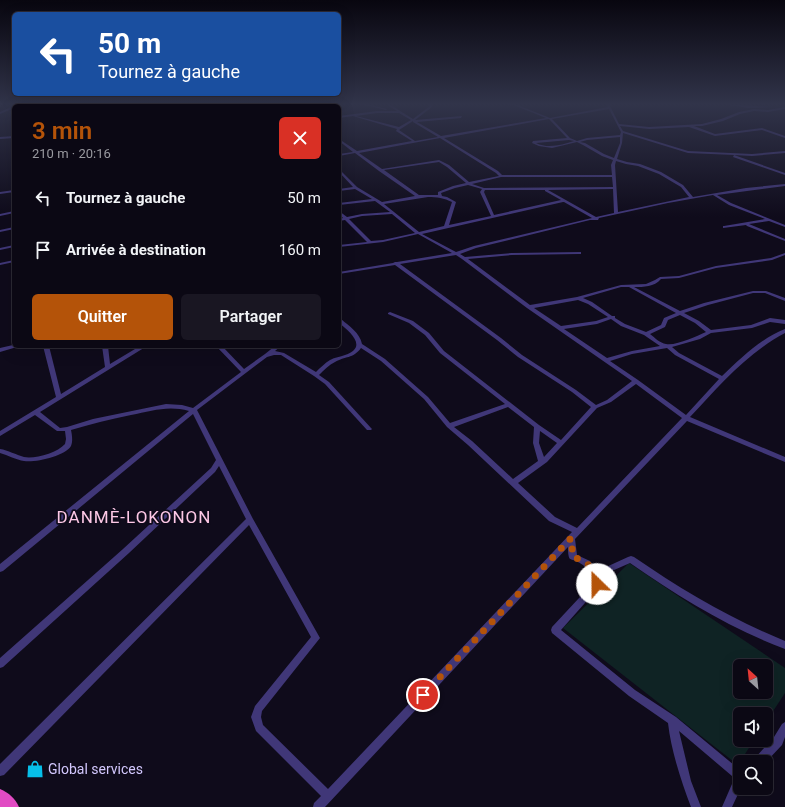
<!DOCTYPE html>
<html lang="fr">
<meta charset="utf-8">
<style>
:root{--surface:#0b0814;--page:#191622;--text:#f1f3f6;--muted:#9a9aa0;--line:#2b2934;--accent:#b45309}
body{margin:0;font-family:Roboto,sans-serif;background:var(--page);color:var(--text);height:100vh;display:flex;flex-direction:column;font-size:15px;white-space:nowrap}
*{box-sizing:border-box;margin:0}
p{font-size:13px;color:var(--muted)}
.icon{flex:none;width:22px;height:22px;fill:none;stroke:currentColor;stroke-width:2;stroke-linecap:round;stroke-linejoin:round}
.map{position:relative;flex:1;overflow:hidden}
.drawer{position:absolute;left:12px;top:104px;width:329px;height:244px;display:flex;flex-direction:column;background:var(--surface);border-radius:6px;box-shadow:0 4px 16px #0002,0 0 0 1px var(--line)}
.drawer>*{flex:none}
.top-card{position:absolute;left:12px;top:12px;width:329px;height:84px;border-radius:6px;box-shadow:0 4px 16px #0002,0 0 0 1px var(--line);background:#1a4fa0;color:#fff;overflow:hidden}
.needle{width:26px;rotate:333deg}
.buttons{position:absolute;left:733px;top:659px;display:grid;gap:8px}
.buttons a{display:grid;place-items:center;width:40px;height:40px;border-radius:6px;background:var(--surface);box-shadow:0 4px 16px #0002,0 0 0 1px var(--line);font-size:20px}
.pin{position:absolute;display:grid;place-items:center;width:34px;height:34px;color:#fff;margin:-17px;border:2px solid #fff;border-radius:50%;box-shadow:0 1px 4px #0007}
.me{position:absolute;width:44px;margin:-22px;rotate:337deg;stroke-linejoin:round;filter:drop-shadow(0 0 3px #0008)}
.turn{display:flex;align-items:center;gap:14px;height:84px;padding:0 20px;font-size:18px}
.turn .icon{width:52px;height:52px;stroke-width:2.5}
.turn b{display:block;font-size:28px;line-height:34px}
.round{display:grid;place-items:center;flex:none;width:42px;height:42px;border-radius:6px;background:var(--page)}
.overview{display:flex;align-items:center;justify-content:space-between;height:68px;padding:0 20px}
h1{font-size:24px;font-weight:600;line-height:30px;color:var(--accent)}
.cta{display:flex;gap:8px;margin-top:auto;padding:8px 20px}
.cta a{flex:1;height:46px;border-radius:6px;background:var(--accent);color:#fff;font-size:16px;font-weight:600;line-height:46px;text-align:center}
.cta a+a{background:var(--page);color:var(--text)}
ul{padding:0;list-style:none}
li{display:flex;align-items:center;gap:12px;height:52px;padding:0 20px}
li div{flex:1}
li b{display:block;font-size:15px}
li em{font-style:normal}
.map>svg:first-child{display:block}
.green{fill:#0f2324;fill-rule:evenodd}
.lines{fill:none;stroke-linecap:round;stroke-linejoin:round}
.minor{fill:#403778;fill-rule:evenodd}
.trunk{fill:#e14bc3;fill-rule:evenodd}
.route{stroke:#b45309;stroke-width:7;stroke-dasharray:0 12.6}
.labels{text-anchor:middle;stroke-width:3.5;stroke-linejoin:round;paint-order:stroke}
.near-poi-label{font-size:14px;fill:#d2c7fd;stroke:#0f0b1b;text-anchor:start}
.near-quarter-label{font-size:17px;letter-spacing:1px;fill:#fdc8e6;stroke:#0f0b1b}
</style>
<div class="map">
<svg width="785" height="807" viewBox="0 0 785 807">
<rect width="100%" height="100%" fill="#0f0b1b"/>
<path class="green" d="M629 563 785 668V693L766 722V714H740V740H754L738 765 563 628ZM740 666H766V692H740Z"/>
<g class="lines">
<g class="minor">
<polygon points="27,104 33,104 25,106 20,106"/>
<polygon points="158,104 162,104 161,105"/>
<polygon points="171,104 176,104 182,106 178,106"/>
<polygon points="225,104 226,106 213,106 214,105"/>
<polygon points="249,104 252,104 253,106 251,106"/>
<polygon points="361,104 366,104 387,109 386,110"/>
<path d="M386 104H389L413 119 430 106 429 104H431L432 107 415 120 462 116 461 118 417 122 441 136 546 118 511 104H515L550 118 608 107 607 104H609L619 124 649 127 702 124 721 119 739 112 754 109 768 110 785 107V109L768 112 754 111 740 114 723 121 702 126H694L715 134 762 128 785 136V138L762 130 715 136 689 127 649 129 620 126 623 131 688 151 752 154 785 151V153L752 156 734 155 785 173V175L733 157 734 155 688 153 623 133 622 143 617 159 627 162 640 164 661 172 683 185 693 197 746 188 785 184V186L717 195 731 203 785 225V227L769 221 749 224 785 239V241L747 226 746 225 723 228V226H724L765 219 729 205 713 195 668 203 599 218 598 220C596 220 593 220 590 220L476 248 460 254 465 257 512 253 581 252V254H579L512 255 468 259 530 305 577 297 621 285 646 284 655 280 660 277 679 276 716 266 771 258 785 253V255L772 260 716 268 679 278 661 279C654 287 644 287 634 287L680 311 704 303 753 291H766L785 298V301L765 293H753L708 305 684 313 699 321 711 330 751 325 770 318 785 320V324L770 322 752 328 711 333 700 339 672 347 679 353 722 376C740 359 761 338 785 329V333C747 353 719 386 690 417L785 457V462L687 421 575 539 577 555 590 561 595 567 604 568 628 557 631 556 634 557C682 590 731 619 785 641V649C729 628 679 597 630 563L605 574H598L601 584 600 586 561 630 635 690 676 717 740 770V788H742L739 792 732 807H722L732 784V776L679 731 691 781 701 807H691C681 781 671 750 668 723L629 696 552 633 551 630 552 627 593 583C590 572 587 566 576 561 576 561 570 559 570 559 568 557 568 550 568 547L325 807H313L314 803 321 796 256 731 251 717 255 706 311 637 249 525 4 775 0 776V764L246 519 219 466 215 472 129 553 3 667 0 668V658L123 549 211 468 216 460 193 414 3 571 0 572V564L189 411C168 405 152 411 131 415 111 419 91 424 71 430 72 435 73 441 71 446 65 456 35 463 24 461 16 460 8 455 0 453V449C8 450 16 455 24 457 35 459 57 453 65 444L66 439 65 431H57L35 415 0 436V431L56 397 43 346H49L61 394 105 367 102 346H108L110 364 140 346H147L40 412 60 428 67 427 93 419 166 404 182 405 193 408 241 372 216 346H222L244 369 265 354 275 346H281L275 351 284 353 316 372C320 368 325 363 330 360 335 357 340 357 345 355 369 347 349 331 339 323V318L341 319C349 326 360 333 362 344L385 359 428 397 450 423 505 404 440 353 425 335 409 323 388 314V313L390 312 413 321 429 333 444 351 539 425 561 440 591 407 572 392 518 357 497 340 395 265 339 274V272L393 263 395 262H397L452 253 418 234 383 242 339 247V245L367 242 345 220 339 221V219L343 218 339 214V211L347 217 362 214 390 212 375 201 339 205V203L372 199 355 189 339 191V189L353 187 339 172V169L357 187 382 202 415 196 379 171 355 153 339 156V154L353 152 339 141V139L357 151 412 141 396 131 397 129 353 116 339 118V116L377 111H397ZM609 109 621 132 620 135 587 138 577 141 570 138 552 119ZM377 113H399L411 120 399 127 356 116ZM549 119 567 138 533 141 532 143 539 146 552 148 577 142 583 145 602 156 613 160 611 165 612 175H502L498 171 444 138ZM413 121V122L438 137 415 141 399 130ZM620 137V143L614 158 604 154 585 143 580 142 587 140ZM440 138 496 173 499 176 469 182 449 165 439 160 382 169 359 153ZM569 140 574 141C562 145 548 149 536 143ZM616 161 626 164 638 166 659 174 681 187 689 197 618 212 615 165ZM439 162 447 167 466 183 453 186 438 192V195H419L384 170ZM501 177H612L613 187 484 188 472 184ZM468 185 482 189 480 192 491 216 449 225 456 202 447 197 442 196 441 193 455 188ZM613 189 614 213 596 217 548 190ZM485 190H545V191L561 200 494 215 484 192ZM428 197C437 197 444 198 452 202L444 226 419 232 384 204ZM563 202H564L592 218 474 246 456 252 422 234ZM392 214 415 233 383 240 371 241 349 219 362 216ZM456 255 462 259 527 308 632 381 607 400 596 405 576 390 522 355 501 338 400 264ZM621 287H629L676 313 664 318 661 325 646 332 625 324 615 318V316H612L592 302 583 298ZM578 300 588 304 608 317 596 321 561 326 534 308ZM680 315 695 323 706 332C697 336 676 346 666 344 660 343 655 338 650 334L665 327 668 320ZM611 319 621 326 644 335 660 346 632 351 607 358 564 329 597 324ZM361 348 381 361 424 399 447 427 468 445 549 521 572 532 328 789 263 725 261 717 262 711 320 638 253 519 197 410 267 357 274 355H281L314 376 325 384 367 430H371L372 429 371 428 329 382 319 375C324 370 329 365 335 362 345 356 353 359 361 348ZM667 348 675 355 719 379 686 415 638 380 610 361 632 354ZM636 384 682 418 577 528 555 517 518 483 547 462 597 408 611 402ZM508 407 534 427 533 443 538 461 513 479 472 441 454 427ZM540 431 557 443 544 457 539 443Z"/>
<polygon points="724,104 774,107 748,108"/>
<polygon points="13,106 14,106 14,108 0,114 0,112"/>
<polygon points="14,136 14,138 0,139 0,137"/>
<polygon points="14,190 14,192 0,194 0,192"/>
<polygon points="14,211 14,213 0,216 0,214"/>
<polygon points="14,227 14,229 0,232 0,230"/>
<polygon points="14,245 14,247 0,250 0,248"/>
<polygon points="14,260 14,262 0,265 0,263"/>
<polygon points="13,345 14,345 14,346 18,346 17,347 0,352 0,348"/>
<polygon points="785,722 785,737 782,745 766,762 754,762 755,758 774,737 782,724"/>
</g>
<path class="trunk" d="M0 789C9 793 15 798 19 807H0Z"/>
</g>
<linearGradient id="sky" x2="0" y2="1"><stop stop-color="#08060f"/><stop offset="0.48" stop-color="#31344a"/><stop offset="1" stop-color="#31344a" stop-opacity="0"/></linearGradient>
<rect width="785" height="217" fill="url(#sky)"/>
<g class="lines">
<path class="route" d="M423 695 571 538 573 557C590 563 593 567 597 584"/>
</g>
<defs>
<g id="shop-bare" transform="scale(1.38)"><path d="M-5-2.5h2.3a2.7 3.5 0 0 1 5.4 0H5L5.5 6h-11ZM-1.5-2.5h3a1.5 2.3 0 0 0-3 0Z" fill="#07bfe9" stroke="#0f0b1b" stroke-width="2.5" paint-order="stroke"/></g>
</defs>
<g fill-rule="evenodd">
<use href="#shop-bare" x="35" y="769"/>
</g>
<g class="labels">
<g class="near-poi-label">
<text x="48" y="774">Global services</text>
</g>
<g class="near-quarter-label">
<text x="134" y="523">DANMÈ-LOKONON</text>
</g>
</g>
</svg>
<div class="buttons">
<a><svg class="needle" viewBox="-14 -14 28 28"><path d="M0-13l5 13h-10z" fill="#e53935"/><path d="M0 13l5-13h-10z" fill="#9a9aa0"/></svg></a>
<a><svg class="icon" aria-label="sound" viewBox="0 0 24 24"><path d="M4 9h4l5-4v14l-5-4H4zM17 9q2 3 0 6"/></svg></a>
<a><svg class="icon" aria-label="search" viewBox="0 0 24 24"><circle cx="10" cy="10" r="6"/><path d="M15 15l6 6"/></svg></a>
</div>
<div class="pin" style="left:423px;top:695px;background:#d93025"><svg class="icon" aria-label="arrive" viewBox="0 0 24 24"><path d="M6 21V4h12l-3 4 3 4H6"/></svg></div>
<svg class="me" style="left:597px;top:584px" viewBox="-20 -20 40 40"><circle r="19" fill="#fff"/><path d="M0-13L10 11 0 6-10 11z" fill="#b45309"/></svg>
<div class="top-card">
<div class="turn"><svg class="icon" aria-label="left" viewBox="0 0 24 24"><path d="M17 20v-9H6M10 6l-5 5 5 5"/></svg><div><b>50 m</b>Tournez à gauche</div></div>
</div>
<section class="drawer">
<div class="overview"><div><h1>3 min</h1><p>210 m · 20:16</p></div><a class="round" style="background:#d93025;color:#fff"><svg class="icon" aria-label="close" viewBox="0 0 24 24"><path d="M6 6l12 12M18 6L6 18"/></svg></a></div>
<ul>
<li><svg class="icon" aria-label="left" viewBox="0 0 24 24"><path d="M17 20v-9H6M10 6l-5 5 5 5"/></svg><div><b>Tournez à gauche</b></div><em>50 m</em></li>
<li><svg class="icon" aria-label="arrive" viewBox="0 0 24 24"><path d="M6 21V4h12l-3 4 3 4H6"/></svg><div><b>Arrivée à destination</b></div><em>160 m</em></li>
</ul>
<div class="cta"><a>Quitter</a><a>Partager</a></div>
</section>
</div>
